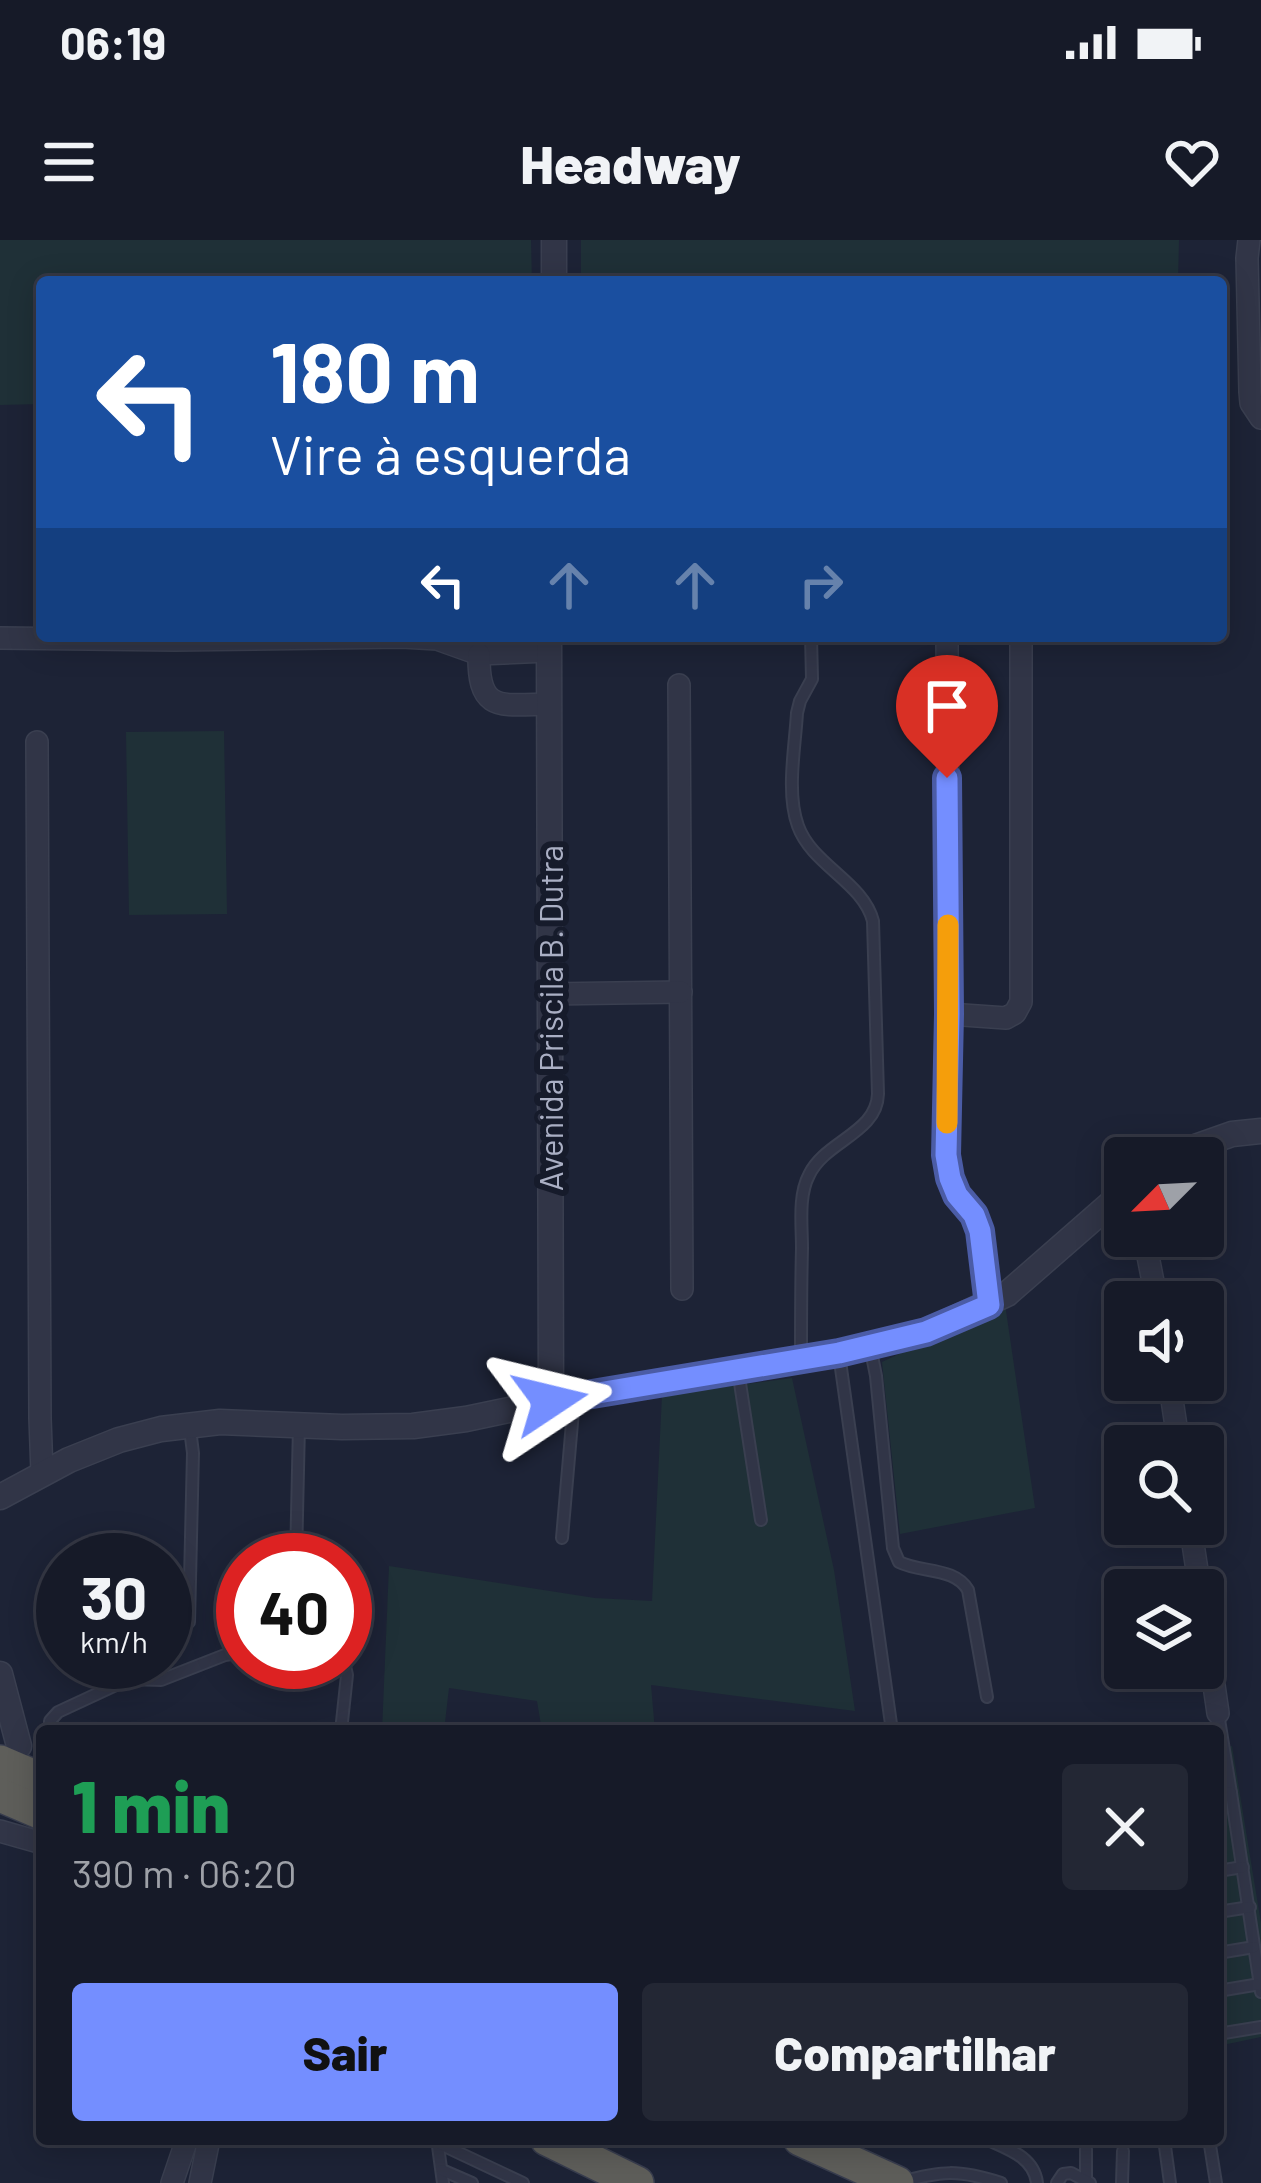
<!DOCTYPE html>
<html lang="pt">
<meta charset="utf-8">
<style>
:root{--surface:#161a28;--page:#232734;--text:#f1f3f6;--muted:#9ea1a8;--line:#353845;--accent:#748eff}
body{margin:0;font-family:Barlow,sans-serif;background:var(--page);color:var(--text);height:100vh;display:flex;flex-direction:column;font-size:45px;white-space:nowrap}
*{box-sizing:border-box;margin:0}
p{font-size:39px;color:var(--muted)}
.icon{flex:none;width:66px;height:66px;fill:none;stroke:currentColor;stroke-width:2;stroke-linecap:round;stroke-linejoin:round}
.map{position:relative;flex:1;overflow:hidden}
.side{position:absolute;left:36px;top:1485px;width:1188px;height:420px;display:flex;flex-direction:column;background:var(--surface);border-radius:12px;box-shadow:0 6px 30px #0003,0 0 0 3px var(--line)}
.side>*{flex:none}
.hud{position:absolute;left:36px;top:36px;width:1191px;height:366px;border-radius:12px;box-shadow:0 6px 30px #0003,0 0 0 3px var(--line);background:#1a4fa0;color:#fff;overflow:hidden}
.needle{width:78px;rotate:246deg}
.controls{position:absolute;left:1104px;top:897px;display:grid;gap:24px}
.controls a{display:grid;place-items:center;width:120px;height:120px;border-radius:12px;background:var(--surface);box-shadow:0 6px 30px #0003,0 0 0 3px var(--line);font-size:60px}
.speed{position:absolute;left:36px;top:1293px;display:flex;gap:24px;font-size:60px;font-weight:700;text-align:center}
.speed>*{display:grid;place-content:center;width:156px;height:156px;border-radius:50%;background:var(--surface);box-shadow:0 6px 30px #0003,0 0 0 3px var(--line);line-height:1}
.speed small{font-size:30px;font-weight:400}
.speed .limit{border:18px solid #d22;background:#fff;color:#111}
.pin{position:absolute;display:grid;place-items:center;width:102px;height:102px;color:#fff;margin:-123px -51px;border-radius:50% 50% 50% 0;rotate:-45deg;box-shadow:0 0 12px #0007}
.pin .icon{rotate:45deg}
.me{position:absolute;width:132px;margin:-66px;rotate:80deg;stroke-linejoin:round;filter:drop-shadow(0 0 9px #0008)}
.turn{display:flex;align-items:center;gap:42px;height:252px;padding:0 36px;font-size:54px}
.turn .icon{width:156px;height:156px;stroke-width:2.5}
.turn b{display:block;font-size:84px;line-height:102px}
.lanes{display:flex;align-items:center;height:114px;padding:0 36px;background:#0003;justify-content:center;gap:60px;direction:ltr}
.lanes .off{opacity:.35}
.round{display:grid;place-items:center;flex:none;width:126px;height:126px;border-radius:12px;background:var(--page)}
.headline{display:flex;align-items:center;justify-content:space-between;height:204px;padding:0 36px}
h1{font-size:72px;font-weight:800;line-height:90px;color:#1e9e55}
.action{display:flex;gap:24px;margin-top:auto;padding:24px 36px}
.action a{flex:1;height:138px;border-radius:12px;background:var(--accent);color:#111;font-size:48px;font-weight:800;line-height:138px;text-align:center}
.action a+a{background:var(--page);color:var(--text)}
.status{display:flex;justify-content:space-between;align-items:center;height:84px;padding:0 60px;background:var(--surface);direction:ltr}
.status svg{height:33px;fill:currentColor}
header{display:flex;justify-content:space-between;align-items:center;height:156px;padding:0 36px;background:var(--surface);font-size:54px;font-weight:800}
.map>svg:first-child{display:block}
.green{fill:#1f3037}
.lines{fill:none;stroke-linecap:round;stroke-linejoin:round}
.service-casing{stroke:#3a3f50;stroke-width:14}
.minor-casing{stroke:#3a3f50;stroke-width:24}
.tertiary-casing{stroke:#3a3f50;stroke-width:27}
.trunk-casing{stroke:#383d4e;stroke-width:36}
.service{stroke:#313547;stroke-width:10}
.minor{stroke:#313547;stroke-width:21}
.tertiary{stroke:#313547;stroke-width:24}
.trunk{stroke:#5e5e5a;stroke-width:33}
.route-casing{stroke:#4b5ca6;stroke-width:30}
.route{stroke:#748eff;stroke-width:21}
.slow{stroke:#f59e0b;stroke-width:21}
.labels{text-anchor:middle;stroke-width:12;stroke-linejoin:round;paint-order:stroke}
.street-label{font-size:33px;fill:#aaafc4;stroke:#161b2b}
</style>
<div class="status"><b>06:19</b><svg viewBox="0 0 49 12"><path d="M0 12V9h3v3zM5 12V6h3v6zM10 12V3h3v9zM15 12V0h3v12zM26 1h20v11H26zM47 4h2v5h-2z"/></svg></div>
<header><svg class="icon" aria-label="menu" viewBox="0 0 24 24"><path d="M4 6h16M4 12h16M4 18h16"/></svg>Headway<svg class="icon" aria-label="heart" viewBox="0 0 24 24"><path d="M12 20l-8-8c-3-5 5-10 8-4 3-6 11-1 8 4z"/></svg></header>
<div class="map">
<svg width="1261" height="1943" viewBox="0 0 1261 1943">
<rect width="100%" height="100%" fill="#1d2336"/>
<g class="green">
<polygon points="0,0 531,0 532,42 42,42 42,164 0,165"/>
<polygon points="581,0 1179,0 1178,42 581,42"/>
<polygon points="224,491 227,674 129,675 126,492"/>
<polygon points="1005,1064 1035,1268 900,1294 882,1122"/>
<polygon points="792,1138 834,1330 855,1471 651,1445 655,1491 542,1491 537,1461 449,1448 444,1491 382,1491 389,1326 595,1358 652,1361 662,1155"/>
<polygon points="1232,1506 1261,1683 1261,1797 1218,1806 1218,1508"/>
</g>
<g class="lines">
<g class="service-casing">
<g id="service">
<path d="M870 1106 876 1136 893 1308 899 1322C921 1333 955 1327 968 1350L987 1457"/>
<polyline points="839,1114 892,1491"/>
<path d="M801 1120C801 1082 801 1045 802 1008 802 985 798 956 809 935 825 901 877 893 878 854L873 681C863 642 812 625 798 586 786 553 795 508 797 473L800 461 812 439 811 396"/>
<polyline points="738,1130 761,1280"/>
<polyline points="562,1298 574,1160"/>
<polyline points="296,1320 299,1185"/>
<polyline points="189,1382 193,1213 190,1189"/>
<polyline points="337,1422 345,1426 347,1435 341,1491"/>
<polyline points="1218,1473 1231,1553"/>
<polyline points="50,1491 50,1481 58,1472 129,1439 161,1440 225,1415 243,1412"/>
<polyline points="1218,1551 1231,1553 1261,1752"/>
<polyline points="1218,1631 1243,1627"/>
<polyline points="1218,1672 1250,1667"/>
<polyline points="1218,1713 1254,1707"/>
<polyline points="1218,1751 1260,1744"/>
<polyline points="1218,1794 1261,1787"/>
<polyline points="437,1899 443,1943"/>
<path d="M986 1899C1008 1909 1034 1917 1037 1943"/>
<polyline points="1164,1899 1170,1943"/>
<polyline points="1209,1899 1216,1943"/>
<polyline points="438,1903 523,1943"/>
<polyline points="442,1930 472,1943"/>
<polyline points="1086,1941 1086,1909"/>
<path d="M899 1942C943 1931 957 1929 1001 1943"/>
<polyline points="1057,1943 1063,1934 1071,1933 1090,1943"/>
<polyline points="1122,1943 1123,1911"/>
</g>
</g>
<g class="minor-casing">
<g id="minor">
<polyline points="1249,0 1247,18 1250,152 1251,163 1261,178"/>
<polyline points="947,396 949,774 946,915 957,955 974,975 980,991 990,1065"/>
<polyline points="0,398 175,400 402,397 437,399 479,414 548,411"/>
<path d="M479 414C478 473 500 465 549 464"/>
<polyline points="679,445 682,1049"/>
<polyline points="37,502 40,1178 42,1233"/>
<polyline points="550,754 681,752"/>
<polyline points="949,774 1006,778 1015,773 1021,762 1021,401"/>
<polyline points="1144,996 1157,1062"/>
<polyline points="1169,1140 1179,1206"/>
<polyline points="1190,1284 1200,1350"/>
<polyline points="1203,1369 1218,1473"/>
<polyline points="0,1591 42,1603"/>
<polyline points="172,1943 187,1899"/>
<polyline points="200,1943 209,1899"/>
</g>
</g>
<g class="tertiary-casing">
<g id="tertiary">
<polyline points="554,0 554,42"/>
<polyline points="549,396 551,1161"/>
<polyline points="1164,918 1232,894 1261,891"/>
<polyline points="0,1257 69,1220 119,1200 161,1189 220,1182 342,1187 413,1186 466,1179 551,1161 839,1113 926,1092 1007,1054 1125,951"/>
<polyline points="0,1434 19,1506"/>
</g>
</g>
<g class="trunk-casing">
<g id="trunk">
<polyline points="0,1522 42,1540"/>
<polyline points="0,1555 42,1573"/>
<polyline points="547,1899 637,1943"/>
<polyline points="800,1899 897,1943"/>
</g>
</g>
<use href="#service" class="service"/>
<use href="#minor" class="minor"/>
<use href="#tertiary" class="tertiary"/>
<use href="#trunk" class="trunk"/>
</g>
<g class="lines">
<g class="route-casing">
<polyline id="route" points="550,1161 839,1113 926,1092 989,1065 980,991 974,975 957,955 950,938 946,915 949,774 947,538"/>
</g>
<use href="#route" class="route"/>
<polyline class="slow" points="947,883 948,685"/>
</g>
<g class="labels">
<g class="street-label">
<text transform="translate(551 778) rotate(-90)" y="12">Avenida Priscila B. Dutra</text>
</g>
</g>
</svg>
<div class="controls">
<a><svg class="needle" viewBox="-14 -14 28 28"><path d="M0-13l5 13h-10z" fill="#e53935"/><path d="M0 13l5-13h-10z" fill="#9ea1a8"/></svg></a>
<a><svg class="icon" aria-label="sound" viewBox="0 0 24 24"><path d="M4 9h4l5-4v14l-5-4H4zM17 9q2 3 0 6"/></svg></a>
<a><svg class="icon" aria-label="search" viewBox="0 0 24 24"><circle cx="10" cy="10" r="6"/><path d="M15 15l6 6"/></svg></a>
<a><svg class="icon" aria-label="layers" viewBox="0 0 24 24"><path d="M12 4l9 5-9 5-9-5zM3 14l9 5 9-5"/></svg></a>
</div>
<div class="speed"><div>30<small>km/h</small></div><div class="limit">40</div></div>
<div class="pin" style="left:947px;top:538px;background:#d93025"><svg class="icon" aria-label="arrive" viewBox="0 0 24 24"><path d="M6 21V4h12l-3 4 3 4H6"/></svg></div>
<svg class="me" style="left:550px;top:1161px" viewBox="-20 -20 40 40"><path d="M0-17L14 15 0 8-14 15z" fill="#748eff" stroke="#fff" stroke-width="4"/></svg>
<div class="hud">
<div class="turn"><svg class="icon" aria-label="left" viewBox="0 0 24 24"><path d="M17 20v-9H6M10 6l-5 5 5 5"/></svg><div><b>180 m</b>Vire à esquerda</div></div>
<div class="lanes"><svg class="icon" aria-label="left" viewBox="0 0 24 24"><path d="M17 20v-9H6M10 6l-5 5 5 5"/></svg><svg class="icon off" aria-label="ahead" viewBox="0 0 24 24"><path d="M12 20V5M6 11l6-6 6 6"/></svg><svg class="icon off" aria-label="ahead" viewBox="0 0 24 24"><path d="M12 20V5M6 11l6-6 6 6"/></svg><svg class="icon off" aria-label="right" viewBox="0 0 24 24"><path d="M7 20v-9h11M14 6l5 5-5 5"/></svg></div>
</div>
<section class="side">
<div class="headline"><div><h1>1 min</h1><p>390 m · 06:20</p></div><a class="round"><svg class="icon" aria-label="close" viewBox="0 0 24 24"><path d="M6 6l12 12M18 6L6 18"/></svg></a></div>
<div class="action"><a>Sair</a><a>Compartilhar</a></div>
</section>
</div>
